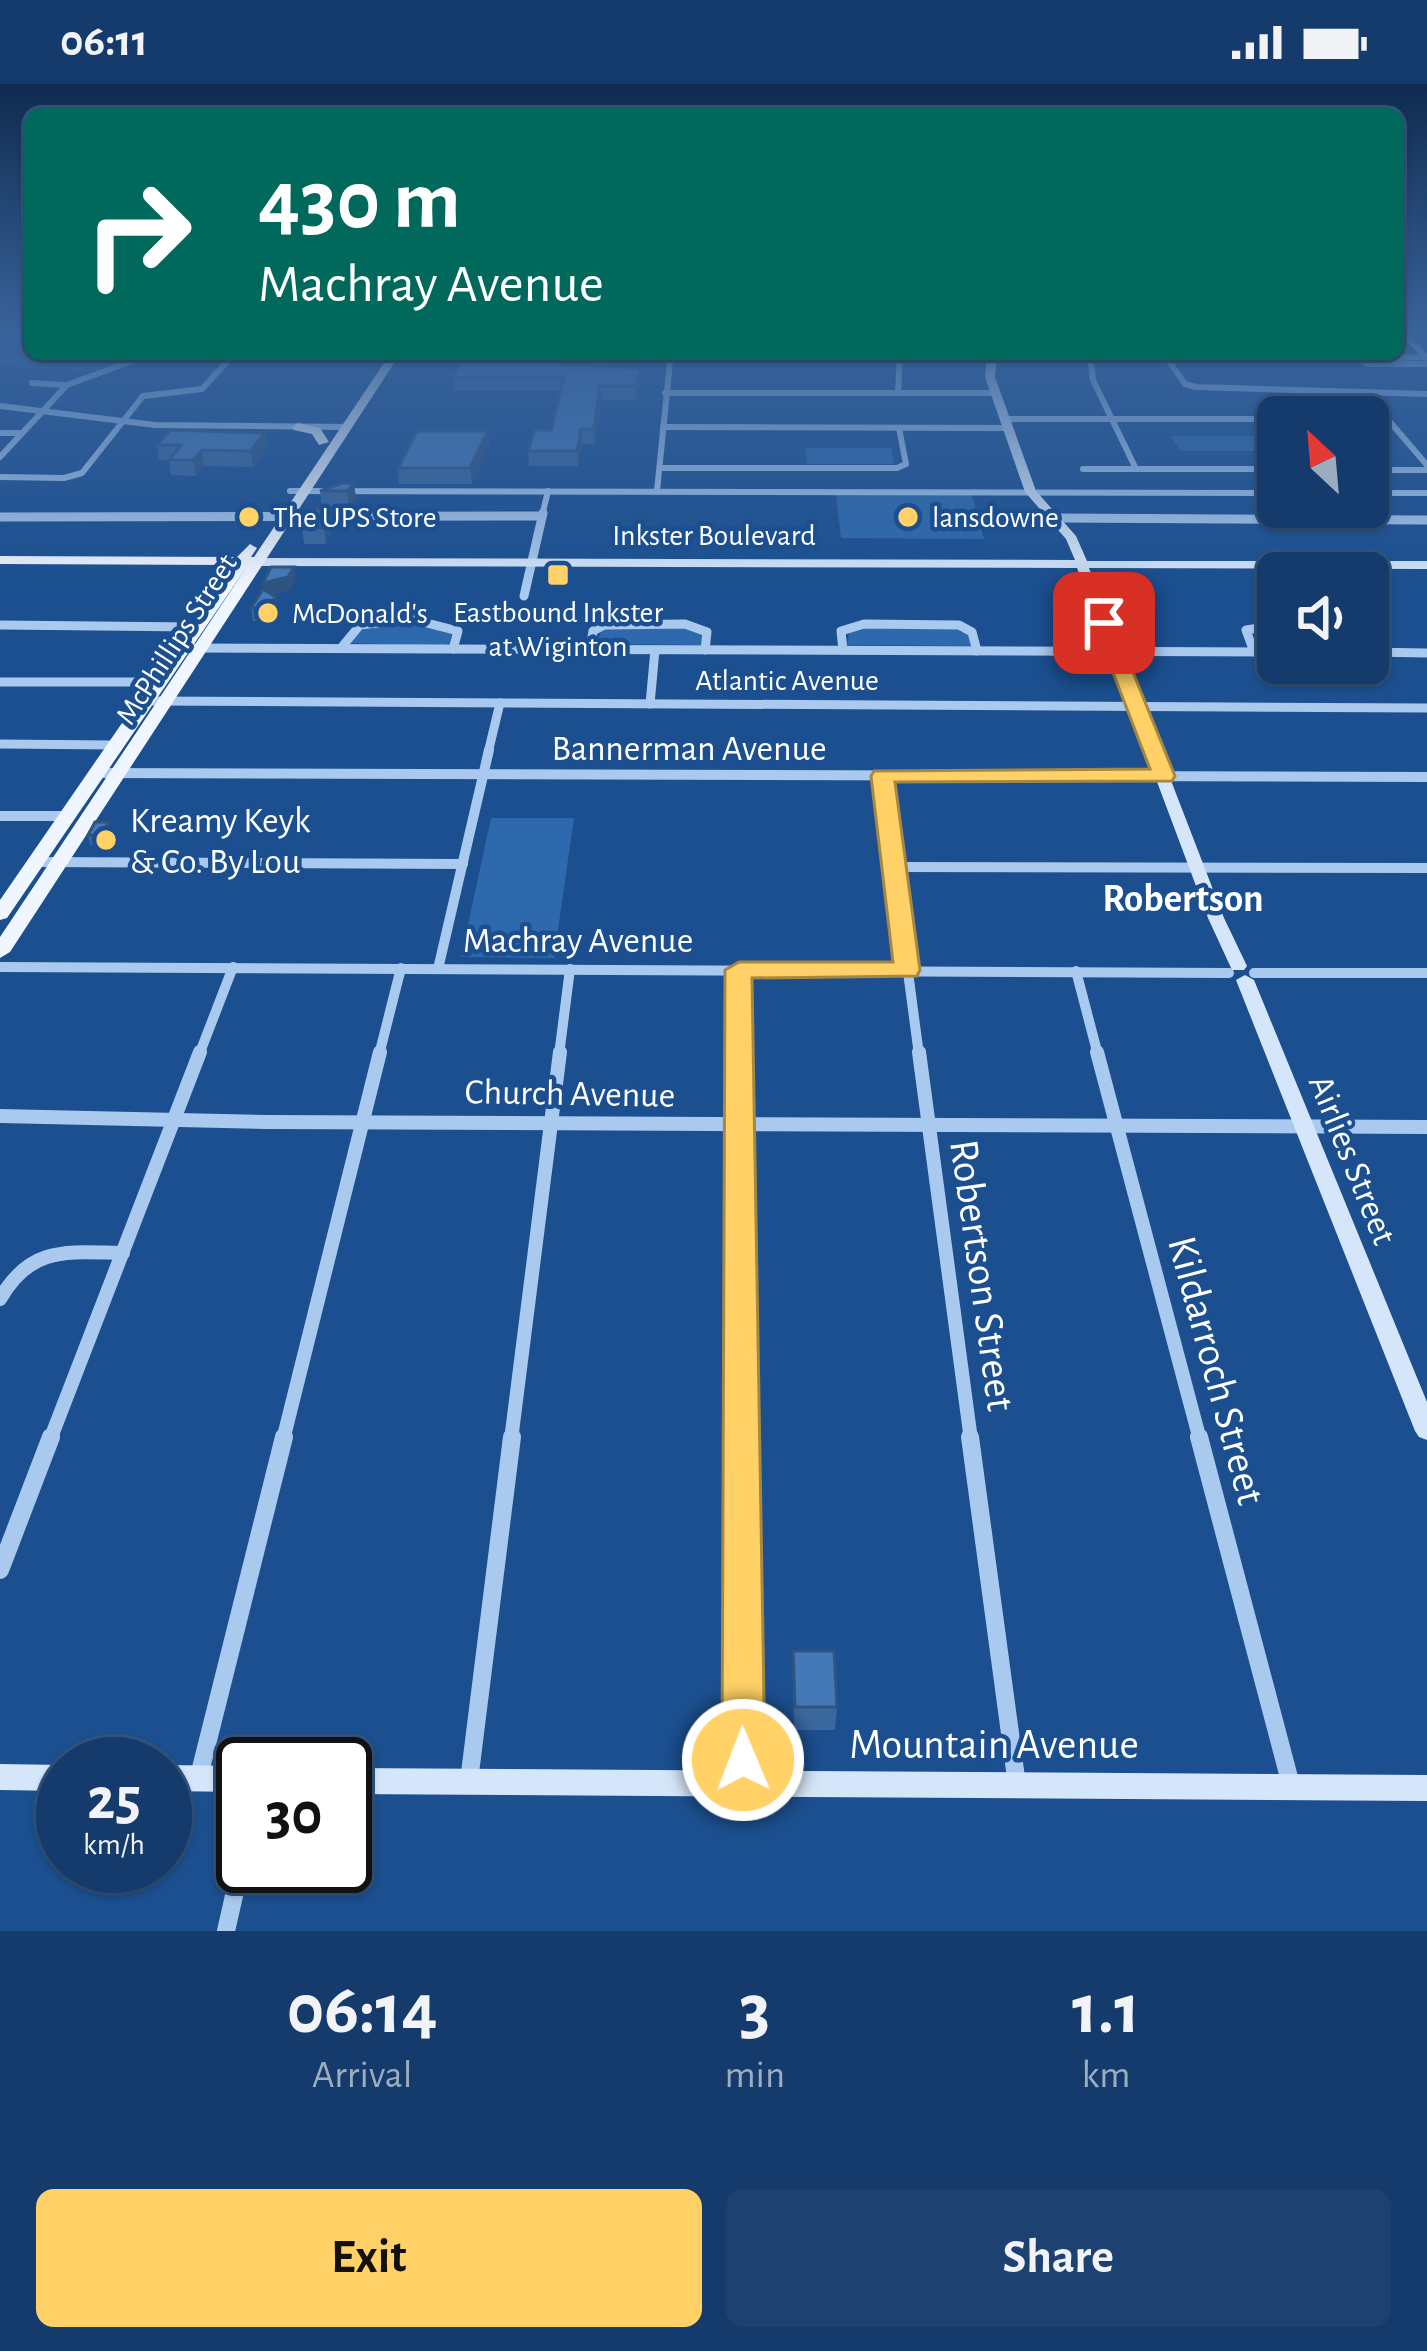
<!DOCTYPE html>
<style>
:root{--surface:#143b6b;--page:#1d4271;--text:#f1f3f6;--muted:#9dadc1;--line:#33557e;--accent:#ffd166}
body{margin:0;font-family:"Alegreya Sans",sans-serif;background:var(--page);color:var(--text);height:100vh;display:flex;flex-direction:column;font-size:45px;white-space:nowrap}
*{box-sizing:border-box;margin:0}
p{font-size:39px;color:var(--muted)}
.icon{flex:none;width:66px;height:66px;fill:none;stroke:currentColor;stroke-width:2;stroke-linecap:round;stroke-linejoin:round}
.map{position:relative;height:1847px;overflow:hidden}
.panel{display:flex;flex-direction:column;background:var(--surface);flex:1}
.panel>*{flex:none}
.guide{position:absolute;left:24px;top:24px;width:1380px;height:252px;border-radius:18px;box-shadow:0 3px 9px #0004,0 0 0 3px var(--line);background:#00695c;color:#fff;overflow:hidden}
.needle{width:78px;rotate:334deg}
.buttons{position:absolute;left:1257px;top:312px;display:grid;gap:24px}
.buttons a{display:grid;place-items:center;width:132px;height:132px;border-radius:18px;background:var(--surface);box-shadow:0 3px 9px #0004,0 0 0 3px var(--line);font-size:60px}
.speed{position:absolute;left:36px;top:1653px;display:flex;gap:24px;font-size:60px;font-weight:700;text-align:center}
.speed>*{display:grid;place-content:center;width:156px;height:156px;border-radius:50%;background:var(--surface);box-shadow:0 3px 9px #0004,0 0 0 3px var(--line);line-height:1}
.speed small{font-size:30px;font-weight:400}
.speed .limit{border:6px solid #111;border-radius:18px;background:#fff;color:#111}
.pin{position:absolute;display:grid;place-items:center;width:102px;height:102px;color:#fff;margin:-51px;border-radius:24px;box-shadow:0 6px 18px #0006}
.me{position:absolute;width:132px;margin:-66px;rotate:359deg;stroke-linejoin:round;filter:drop-shadow(0 0 9px #0008)}
.turn{display:flex;align-items:center;gap:42px;height:252px;padding:0 36px;font-size:54px}
.turn .icon{width:156px;height:156px;stroke-width:2.5}
.turn b{display:block;font-size:84px;line-height:102px}
.eta{display:flex;justify-content:space-evenly;align-items:center;height:204px;text-align:center}
.eta b{font-size:72px;font-weight:600;line-height:84px}
.cta{display:flex;gap:24px;margin-top:auto;padding:24px 36px}
.cta a{flex:1;height:138px;border-radius:18px;background:var(--accent);color:#111;font-size:48px;font-weight:600;line-height:138px;text-align:center}
.cta a+a{background:var(--page);color:var(--text)}
.status{display:flex;justify-content:space-between;align-items:center;height:84px;padding:0 60px;background:var(--surface);direction:ltr}
.status svg{height:33px;fill:currentColor}
.map>svg:first-child{display:block}
.green{fill:#2e69ad}
.lines{fill:none;stroke-linecap:round;stroke-linejoin:round}
.street-far4{stroke:#a9c9ee;stroke-width:6}
.street-far3{stroke:#a9c9ee;stroke-width:9}
.street-far2{stroke:#a9c9ee;stroke-width:10}
.street-far1{stroke:#a9c9ee;stroke-width:14}
.street{stroke:#a9c9ee;stroke-width:18}
.secondary{fill:#d6e6fa;fill-rule:evenodd}
.primary{fill:#f0f6ff;fill-rule:evenodd}
.wall{fill:#3a679d}
.shaded-wall{fill:#305480}
.building{fill:#4478b7;stroke:#305480;stroke-width:3}
.route{fill:#ffd166;stroke:#a68842;stroke-width:3}
.poi-dot{fill:#ffd166;stroke:#1b4f8f;stroke-width:4.5}
.labels{text-anchor:middle;stroke-width:9;stroke-linejoin:round;paint-order:stroke}
.far-poi-label{font-size:30px;fill:#fff;stroke:#1b4f8f;text-anchor:start}
.far-street-label{font-size:30px;fill:#fff;stroke:#1b4f8f}
.street-label{font-size:36px;fill:#fff;stroke:#1b4f8f}
.poi-label{font-size:36px;fill:#fff;stroke:#1b4f8f;text-anchor:start}
.neighbourhood-label{font-size:39px;font-weight:bold;fill:#fff;stroke:#1b4f8f}
.near-street-label{font-size:42px;fill:#fff;stroke:#1b4f8f}
</style>
<div class="status"><b>06:11</b><svg viewBox="0 0 49 12"><path d="M0 12V9h3v3zM5 12V6h3v6zM10 12V3h3v9zM15 12V0h3v12zM26 1h20v11H26zM47 4h2v5h-2z"/></svg></div>
<div class="map">
<svg width="1427" height="1847" viewBox="0 0 1427 1847">
<rect width="100%" height="100%" fill="#1b4f8f"/>
<g class="green">
<path d="M0 246H30V270H110L101 276 118 284C88 292 35 282 0 282Z"/>
<polygon points="1171,352 1278,352 1278,367 1180,367"/>
<polygon points="805,364 891,364 894,380 807,380"/>
<polygon points="836,410 972,411 984,455 841,454"/>
<polygon points="372,540 440,540 453,546 450,559 442,562 350,559 355,548"/>
<polygon points="687,541 702,550 702,561 595,560 603,544"/>
<polygon points="952,542 968,549 972,562 847,561 850,544"/>
<polygon points="491,734 574,734 554,874 461,873"/>
</g>
<g class="lines">
<g class="street-far4">
<polyline points="1398,247 1427,247"/>
<polyline points="1090,270 1093,296 1136,385"/>
<polyline points="382,272 477,272"/>
<polyline points="545,272 662,272 670,278"/>
<polyline points="1427,273 1359,275 1367,280 1427,280"/>
<polyline points="1091,275 1168,276 1185,300 1196,303 1427,310"/>
<polyline points="32,299 65,301"/>
<polyline points="665,309 996,309"/>
<polyline points="898,309 900,270"/>
<polyline points="1366,310 1427,381"/>
<polyline points="0,322 155,341 348,343"/>
<polyline points="1004,335 1278,335"/>
<polyline points="663,343 1007,344"/>
<polyline points="0,349 22,349"/>
<polyline points="0,373 67,301 151,270"/>
<polyline points="660,384 897,384 906,380 899,344"/>
<polyline points="1083,385 1278,385"/>
<polyline points="1368,386 1427,386"/>
<polyline points="0,393 64,394 82,389 143,312 202,305 234,270"/>
<polyline points="290,407 1278,409"/>
<polyline points="657,407 670,278"/>
<polyline points="1368,409 1427,409"/>
<polyline points="372,432 542,432"/>
<polyline points="542,432 548,407"/>
</g>
<g class="street-far3">
<polyline points="0,433 542,432"/>
<polyline points="1057,434 1427,436"/>
<polyline points="524,512 543,429"/>
<polyline points="0,541 195,543"/>
<polyline points="182,564 1278,568"/>
<polyline points="341,564 360,541 411,535 458,547 453,565"/>
<polyline points="590,565 593,547 604,541 685,540 707,548 705,566"/>
<polyline points="843,566 841,547 864,540 959,541 972,548 977,567"/>
<polyline points="1254,568 1246,546 1278,541"/>
<polyline points="1368,568 1427,569"/>
<polyline points="0,598 158,598"/>
<polyline points="146,617 1427,624"/>
<polyline points="650,620 655,566"/>
<polyline points="0,660 114,661"/>
<polyline points="488,669 500,619"/>
</g>
<g class="street-far2">
<polyline points="95,689 1427,693"/>
<polyline points="882,692 919,971"/>
<polyline points="0,732 70,732"/>
<polyline points="35,778 463,780"/>
<polyline points="895,783 1427,784"/>
<polyline points="0,883 1229,889"/>
<polyline points="438,885 489,666"/>
<polyline points="739,886 739,971"/>
<polyline points="1076,887 1098,971"/>
<polyline points="1254,889 1427,889"/>
<polyline points="199,971 233,883"/>
<polyline points="379,971 401,884"/>
<polyline points="559,971 570,885"/>
</g>
<g class="street-far1">
<polyline points="739,968 741,1356"/>
<polyline points="919,968 971,1356"/>
<polyline points="1097,968 1200,1356"/>
<polyline points="0,1032 267,1038 1427,1043"/>
<path d="M0 1215C31 1161 68 1168 123 1169"/>
<polyline points="50,1356 200,968"/>
<polyline points="283,1356 380,968"/>
<polyline points="511,1356 560,968"/>
</g>
<g class="street">
<polyline points="741,1353 743,1698"/>
<polyline points="970,1353 1017,1701"/>
<polyline points="1199,1353 1291,1701"/>
<polyline points="0,1486 51,1353"/>
<polyline points="199,1692 284,1353"/>
<polyline points="469,1697 512,1353"/>
<polyline points="226,1847 243,1772"/>
</g>
<g class="secondary">
<polygon points="1398,246 1404,246 1427,269 1427,277 1398,250"/>
<polygon points="987,270 997,270 995,293 1036,407 1076,452 1087,477 1427,477 1427,485 1089,484 1224,834 1247,882 1244,886 1232,886 1208,834 1077,484 258,482 252,478 258,474 1075,476 1066,455 1025,408 985,293"/>
<polygon points="1245,891 1254,896 1427,1318 1427,1356 1419,1353 1415,1347 1236,896"/>
<polygon points="0,1680 63,1681 63,1707 0,1706"/>
<polygon points="165,1681 243,1682 243,1708 165,1707"/>
<polygon points="345,1684 1427,1691 1427,1717 345,1710"/>
</g>
<g class="primary">
<polygon points="390,270 400,270 10,868 0,874 0,853 248,481 7,834 0,836 0,816 231,481 0,480 0,472 237,473 250,460 257,464 251,473 254,473"/>
<polygon points="298,339 320,344 329,358 319,361 312,350 294,346 292,343"/>
</g>
</g>
<g class="wall">
<polygon points="560,271 561,280 640,298 636,316 601,316 595,360 582,360 578,382 529,382 528,367 551,346 561,307 455,307 454,293"/>
<polygon points="488,347 489,362 472,400 399,400 398,384"/>
<polygon points="265,349 267,364 253,383 204,382 196,392 171,391 169,376 159,376 157,361"/>
<polygon points="354,399 356,415 349,423 322,423 320,407"/>
<polygon points="334,441 326,460 304,460 302,443"/>
<polygon points="296,495 290,506 273,510 276,513 278,526 267,537 253,537 251,524 264,505 263,499"/>
<polygon points="109,738 111,748 103,761 90,761 88,751"/>
<polygon points="793,1567 837,1623 835,1646 794,1646"/>
</g>
<g class="shaded-wall">
<polygon points="640,284 640,298 636,316 636,302"/>
<polygon points="600,302 601,316 595,360 594,345"/>
<polygon points="581,345 582,360 578,382 577,367"/>
<polygon points="488,347 489,362 472,400 470,384"/>
<polygon points="265,349 267,364 253,383 250,367"/>
<polygon points="202,366 204,382 196,392 193,376"/>
<polygon points="354,399 356,415 349,423 347,407"/>
<polygon points="332,425 334,441 326,460 324,444"/>
<polygon points="294,483 296,495 290,506 265,512 263,499"/>
<polygon points="276,513 278,526 267,537 265,524"/>
<polygon points="109,738 111,748 103,761 101,751"/>
</g>
<g class="building">
<polygon points="462,271 560,271 559,280 640,284 636,302 600,302 594,345 581,345 577,367 528,367 534,346 551,346 564,293 454,293"/>
<polygon points="170,346 265,349 250,367 202,366 193,376 169,376 181,361 157,361"/>
<polygon points="417,347 488,347 470,384 398,384"/>
<polygon points="342,399 354,399 347,407 320,407"/>
<polygon points="311,425 332,425 324,444 302,443"/>
<polygon points="271,483 294,483 288,493 263,499"/>
<polygon points="263,505 276,513 265,524 251,524"/>
<polygon points="95,738 109,738 101,751 88,751"/>
<polygon points="793,1567 834,1567 837,1623 795,1623"/>
</g>
<linearGradient id="sky" x2="0" y2="1"><stop stop-color="#0f2b4f"/><stop offset="0.49" stop-color="#39639b"/><stop offset="1" stop-color="#39639b" stop-opacity="0"/></linearGradient>
<rect width="1427" height="504" fill="url(#sky)"/>
<polygon class="route" points="1104,533 1113,539 1175,692 1172,697 895,698 920,886 917,892 752,894 765,1676 758,1689 743,1695 728,1689 722,1676 725,886 739,878 893,878 871,692 874,687 1150,685 1094,539"/>
<g class="poi-dot">
<circle cx="249" cy="433" r="12"/>
<circle cx="908" cy="433" r="12"/>
<rect x="546" y="479" width="24" height="24" rx="6"/>
<circle cx="268" cy="529" r="12"/>
<circle cx="106" cy="756" r="12"/>
</g>
<g class="labels">
<g class="far-poi-label">
<text x="273" y="443">The UPS Store</text>
<text x="932" y="443">lansdowne</text>
<text x="558" y="538" text-anchor="middle">Eastbound Inkster<tspan x="558" dy="34">at Wiginton</tspan></text>
<text x="292" y="539">McDonald's</text>
</g>
<g class="far-street-label">
<text x="714" y="461">Inkster Boulevard</text>
<text transform="translate(176 555) rotate(-57)" y="10">McPhillips Street</text>
<text x="787" y="606">Atlantic Avenue</text>
</g>
<g class="street-label">
<text x="689" y="676">Bannerman Avenue</text>
<text x="578" y="868">Machray Avenue</text>
<text transform="translate(570 1008) rotate(1)" y="13">Church Avenue</text>
<text transform="translate(1354 1075) rotate(68)" y="13">Airlies Street</text>
</g>
<g class="poi-label">
<text x="130" y="748">Kreamy Keyk<tspan x="130" dy="41">&amp; Co. By Lou</tspan></text>
</g>
<g class="neighbourhood-label">
<text x="1183" y="827">Robertson</text>
</g>
<g class="near-street-label">
<text transform="translate(984 1191) rotate(82)" y="15">Robertson Street</text>
<text transform="translate(1218 1286) rotate(75)" y="15">Kildarroch Street</text>
<text x="994" y="1674">Mountain Avenue</text>
</g>
</g>
</svg>
<div class="buttons">
<a><svg class="needle" viewBox="-14 -14 28 28"><path d="M0-13l5 13h-10z" fill="#e53935"/><path d="M0 13l5-13h-10z" fill="#9dadc1"/></svg></a>
<a><svg class="icon" aria-label="sound" viewBox="0 0 24 24"><path d="M4 9h4l5-4v14l-5-4H4zM17 9q2 3 0 6"/></svg></a>
</div>
<div class="speed"><div>25<small>km/h</small></div><div class="limit">30</div></div>
<div class="pin" style="left:1104px;top:539px;background:#d93025"><svg class="icon" aria-label="arrive" viewBox="0 0 24 24"><path d="M6 21V4h12l-3 4 3 4H6"/></svg></div>
<svg class="me" style="left:743px;top:1676px" viewBox="-20 -20 40 40"><circle r="17" fill="#ffd166" stroke="#fff" stroke-width="3"/><path d="M0-11L8 9 0 5-8 9z" fill="#fff"/></svg>
<div class="guide">
<div class="turn"><svg class="icon" aria-label="right" viewBox="0 0 24 24"><path d="M7 20v-9h11M14 6l5 5-5 5"/></svg><div><b>430 m</b>Machray Avenue</div></div>
</div>
</div>
<section class="panel">
<div class="eta">
<div><b>06:14</b><p>Arrival</p></div>
<div><b>3</b><p>min</p></div>
<div><b>1.1</b><p>km</p></div>
</div>
<div class="cta"><a>Exit</a><a>Share</a></div>
</section>
